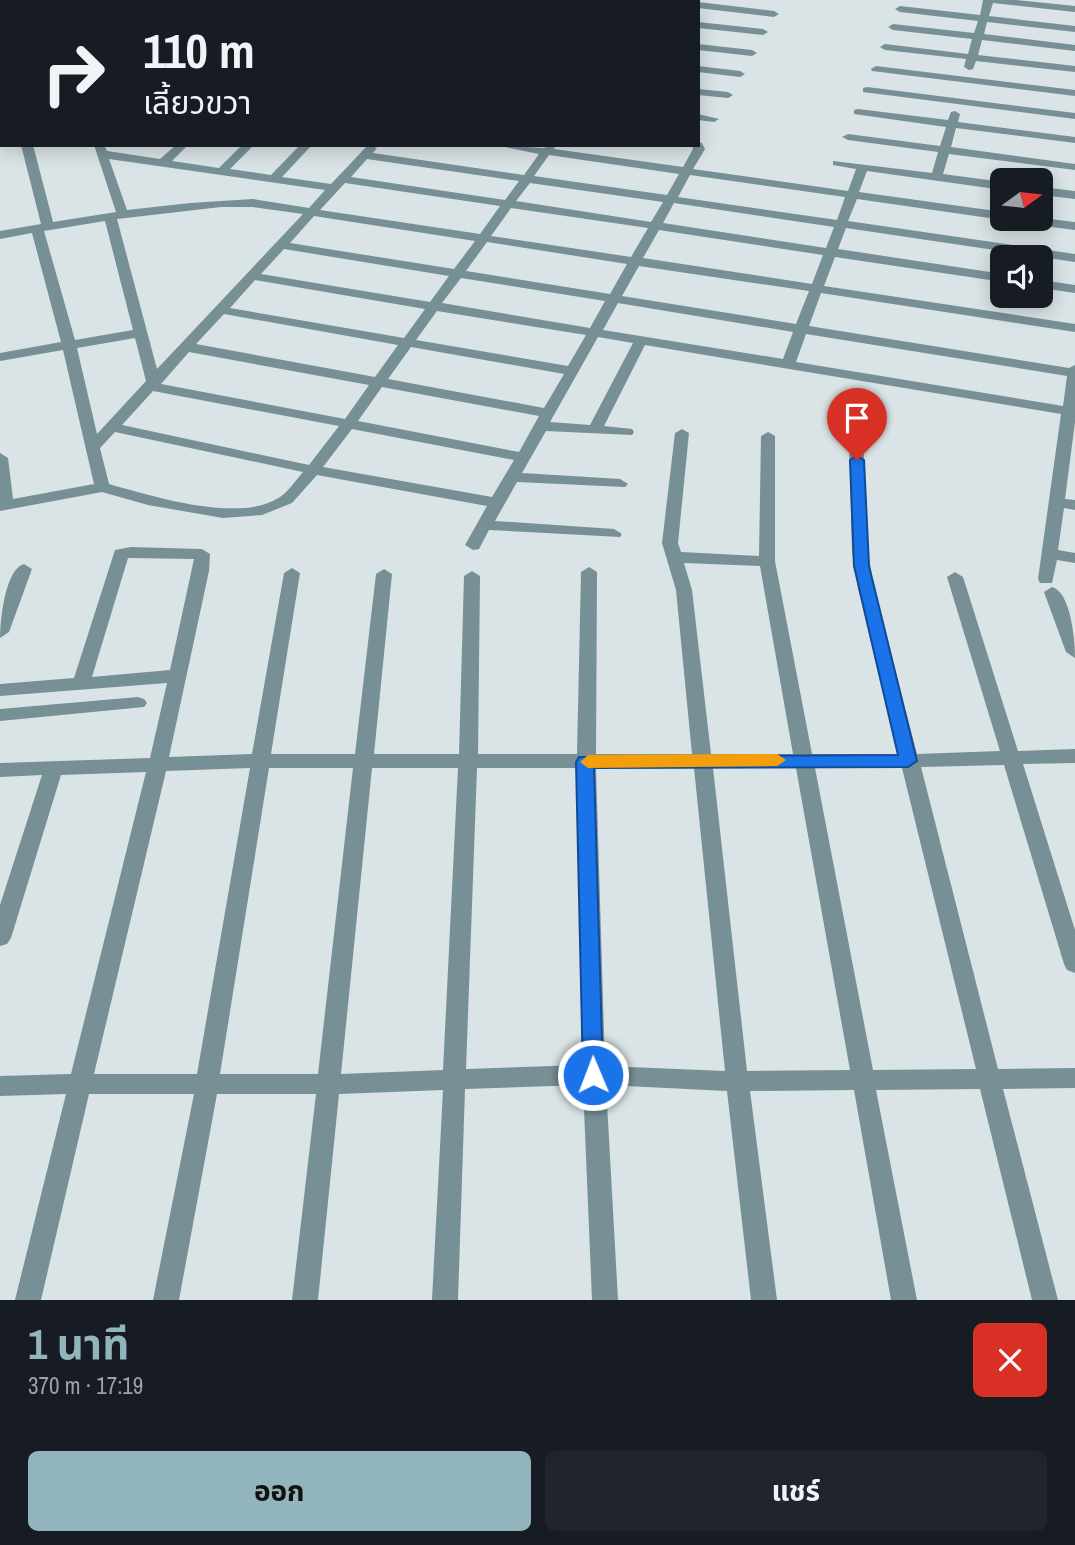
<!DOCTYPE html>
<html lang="th">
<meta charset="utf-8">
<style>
:root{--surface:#171b24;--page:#20242c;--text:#f1f3f6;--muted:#9ea1a6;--accent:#92b4bc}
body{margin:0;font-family:"Archivo Narrow","Noto Sans Thai",sans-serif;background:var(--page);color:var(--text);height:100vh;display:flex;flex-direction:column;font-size:26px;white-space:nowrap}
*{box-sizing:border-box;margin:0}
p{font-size:23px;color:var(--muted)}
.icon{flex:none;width:38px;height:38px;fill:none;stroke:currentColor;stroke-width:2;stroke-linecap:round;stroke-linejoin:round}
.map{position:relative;height:1300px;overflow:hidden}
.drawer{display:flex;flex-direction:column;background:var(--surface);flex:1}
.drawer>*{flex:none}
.top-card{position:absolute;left:0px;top:0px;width:700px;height:147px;box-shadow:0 4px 18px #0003;background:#171b24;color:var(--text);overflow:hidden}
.needle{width:46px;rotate:75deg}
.controls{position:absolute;left:990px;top:168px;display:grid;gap:14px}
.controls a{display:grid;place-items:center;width:63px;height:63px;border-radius:10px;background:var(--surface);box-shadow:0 4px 18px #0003;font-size:35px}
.pin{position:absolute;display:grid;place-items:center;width:60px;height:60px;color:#fff;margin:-72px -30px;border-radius:50% 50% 50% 0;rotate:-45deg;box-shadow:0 0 7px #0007}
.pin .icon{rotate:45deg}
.me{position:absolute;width:77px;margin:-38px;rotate:359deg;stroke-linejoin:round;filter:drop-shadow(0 0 5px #0008)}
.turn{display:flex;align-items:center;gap:24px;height:147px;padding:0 28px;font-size:32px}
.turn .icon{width:91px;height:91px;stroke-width:2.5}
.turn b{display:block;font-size:49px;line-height:60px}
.round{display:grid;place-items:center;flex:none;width:74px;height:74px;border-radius:10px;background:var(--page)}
.summary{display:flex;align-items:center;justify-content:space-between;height:119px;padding:0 28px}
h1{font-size:42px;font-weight:700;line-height:52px;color:var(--accent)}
.button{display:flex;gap:14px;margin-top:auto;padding:14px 28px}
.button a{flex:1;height:80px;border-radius:10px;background:var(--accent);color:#111;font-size:28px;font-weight:700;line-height:80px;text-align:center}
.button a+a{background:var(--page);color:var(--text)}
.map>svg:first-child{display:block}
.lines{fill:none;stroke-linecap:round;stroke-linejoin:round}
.minor{fill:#779096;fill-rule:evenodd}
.route{fill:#1a73e8;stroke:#114b97;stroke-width:2}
.slow{fill:#f59e0b}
</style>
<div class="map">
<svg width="1075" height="1300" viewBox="0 0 1075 1300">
<rect width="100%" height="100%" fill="#dae3e5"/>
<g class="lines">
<g class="minor">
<polygon points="17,0 27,0 16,2"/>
<polygon points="105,0 128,0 130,2 106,2"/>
<polygon points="146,0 156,0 144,2"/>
<polygon points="653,0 676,0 678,2 654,2"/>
<polygon points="983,0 1016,0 1075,6 1075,12 993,3 989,16 1075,26 1075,32 987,22 984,34 1075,45 1075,51 982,40 978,55 1075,66 1075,72 976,61 973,69 969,70 964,67 966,59 885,50 880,47 885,44 968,54 972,39 893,30 888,27 893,24 974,33 978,21 900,12 895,9 900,6 980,15"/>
<polygon points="698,2 774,11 779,14 774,17 698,8"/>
<polygon points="2,22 2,30 0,30 0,23"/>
<polygon points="698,22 763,29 768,32 763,35 698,28"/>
<rect x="0" y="38" width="2" height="6"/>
<polygon points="698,44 752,50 757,53 752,56 698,50"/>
<polygon points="698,66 740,71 745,74 740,77 698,72"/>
<polygon points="876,66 1075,90 1075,96 872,71 871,69"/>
<polygon points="867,87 1075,113 1075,119 863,92 863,88"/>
<polygon points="698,89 728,92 733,95 728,98 698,95"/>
<path d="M858 109 948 120 951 112 955 111 960 114 958 122 1075 137V143L956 128 951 147 1075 164V170L949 154 943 174 1003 182V190L867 171 859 192 1003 212V219H1007L1003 220 857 199 848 221 1075 254V262L846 228 838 249 1003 274V282L835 257 824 286 1075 324V332L821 293 809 326 1069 368 1075 365V422L1065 499 1075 500V510L1064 508 1058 550 1075 553V563L1057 560 1052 583H1040L1038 579 1061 414 645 345 604 426 632 429 634 432 632 435 546 431 522 473 620 479 628 484 625 487 517 482 495 521 614 529 622 534 620 537 489 530 479 549 473 550 465 545 487 506 317 475 292 503 262 515 223 518 148 505 102 492 0 511V453L8 458 13 499 94 484 63 350 0 361V353L61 342 32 233 0 239V231L41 224 21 145H33L53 222 116 212 94 145H104L107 151 160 159 176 145H188L172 161 219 168 242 145H254L230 169 271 175 300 145H312L282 177 331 184 368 145 377 148 373 153 524 175 539 154 495 145 543 148 556 145 554 149 683 167 693 149 692 145H698V142L702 143 705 149 693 169 848 191 856 169 833 165V161L932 173 938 152 848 140 842 137 848 134 940 146 946 127 854 114V110ZM549 155 679 174 667 195 534 176ZM109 159 325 190 309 208 253 199 190 203 127 210ZM367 159 519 181 505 200 351 177ZM690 175 845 197 837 220 678 197ZM345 183 500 206 480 234 320 210ZM530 183 663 202 651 222 516 201ZM674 203 834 227 826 248 663 223ZM221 207H253L303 214 157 369 117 219ZM511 208 648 228 631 257 491 236ZM314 216 475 241 454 269 290 243ZM105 221 133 330 75 340 44 231ZM659 230 823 255 812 284 643 258ZM487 242 627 264 610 294 466 271ZM284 249 449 276 430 302 261 274ZM639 266 809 291 796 324 622 296ZM461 278 605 301 590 328 442 303ZM255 280 425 309 404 338 230 308ZM618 303 793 332 783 359 603 330ZM437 311 586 335 568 366 416 340ZM224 314 398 345 375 377 196 344ZM806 334 1067 376 1063 406 796 362ZM598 337 633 343 590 425 550 422ZM135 338 146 381 97 434 77 348ZM411 347 564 374 544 408 388 379ZM189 352 369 385 345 419 161 384ZM382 387 539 416 519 452 358 421ZM153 391 339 426 309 465 122 425ZM352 429 514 460 492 497 323 467ZM115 432 303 472C296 480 289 491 280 497 241 524 151 496 109 484L100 448Z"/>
<polygon points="698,114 719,119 714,122 698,120"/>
<rect x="0" y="134" width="2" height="6"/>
<polygon points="1041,187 1075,191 1075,199 1041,195"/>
<polygon points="1041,218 1075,222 1075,230 1020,223 1014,219"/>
<polygon points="1041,280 1075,285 1075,293 1041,288"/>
<path d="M682 429 689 433 678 543 681 552 759 556 761 436 768 432 775 436V561L812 754H898L858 588 852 552 849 437 856 433 863 437 868 552 874 588 917 754 1000 751 947 577 955 572 963 577 1018 751 1075 749V763L1023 764 1075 930V973L1067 970 1064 964 1004 765 921 767 998 1069 1075 1068V1088L1003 1089 1058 1300H1032L980 1089 876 1090 917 1300H891L854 1090 750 1091 777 1300H751L727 1091 606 1085 618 1300H592L583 1085 465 1089 458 1300H432L443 1090 339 1094 318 1300H292L316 1094H217L179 1300H153L194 1094H89L41 1300H15L66 1094 0 1096V1076L71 1074 146 772 61 775 11 938 7 944 0 946V905L42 775 0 777V763L150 758 167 683 0 696V684L74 678 115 550 131 547 202 549 210 554 209 571 169 757 252 754 284 573 292 568 300 573 271 754H355L376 574 384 569 392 574 374 754H459L464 576 472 571 480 576 478 754H577L581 572 589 567 597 572 596 754H692L676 590 662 543 675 433ZM128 558 194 559 170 670 92 677ZM684 563 760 566 793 754H711L692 590ZM250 768 197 1074H94L166 771ZM269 768H353L318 1074H220ZM372 768H458L443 1070 341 1074ZM477 768H577L582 1065 466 1069ZM596 768H694L725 1071 605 1066ZM713 768H796L850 1070 747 1071ZM815 768H902L976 1069 873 1070Z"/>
<path d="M24 564 32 569 9 632 0 638C0 621 5 569 24 564Z"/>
<path d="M1052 587C1071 592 1075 641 1075 658L1066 652 1044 592Z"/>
<polygon points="138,697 144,699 147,703 144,707 0,721 0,709"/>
</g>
</g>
<polygon class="route" points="857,456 864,460 869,566 917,761 908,767 594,768 603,1075 600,1082 593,1084 586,1082 583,1075 576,762 579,757 898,755 854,566 850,460"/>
<polygon class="slow" points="777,754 786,760 777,766 588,768 580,762 588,755"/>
</svg>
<div class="controls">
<a><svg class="needle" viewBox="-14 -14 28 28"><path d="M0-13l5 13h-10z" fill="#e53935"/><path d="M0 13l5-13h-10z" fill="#9ea1a6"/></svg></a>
<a><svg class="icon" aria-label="sound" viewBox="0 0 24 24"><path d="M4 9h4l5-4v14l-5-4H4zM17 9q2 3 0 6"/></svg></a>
</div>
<div class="pin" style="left:857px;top:460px;background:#d93025"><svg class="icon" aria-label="arrive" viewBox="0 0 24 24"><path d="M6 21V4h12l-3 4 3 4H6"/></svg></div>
<svg class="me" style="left:593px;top:1075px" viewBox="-20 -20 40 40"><circle r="17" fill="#1a73e8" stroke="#fff" stroke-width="3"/><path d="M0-11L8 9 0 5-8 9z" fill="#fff"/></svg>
<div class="top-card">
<div class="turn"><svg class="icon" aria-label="right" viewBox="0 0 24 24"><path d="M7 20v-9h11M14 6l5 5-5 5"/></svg><div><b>110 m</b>เลี้ยวขวา</div></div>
</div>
</div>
<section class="drawer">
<div class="summary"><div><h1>1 นาที</h1><p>370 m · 17:19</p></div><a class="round" style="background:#d93025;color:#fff"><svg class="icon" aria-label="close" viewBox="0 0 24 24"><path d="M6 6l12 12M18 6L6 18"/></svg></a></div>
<div class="button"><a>ออก</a><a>แชร์</a></div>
</section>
